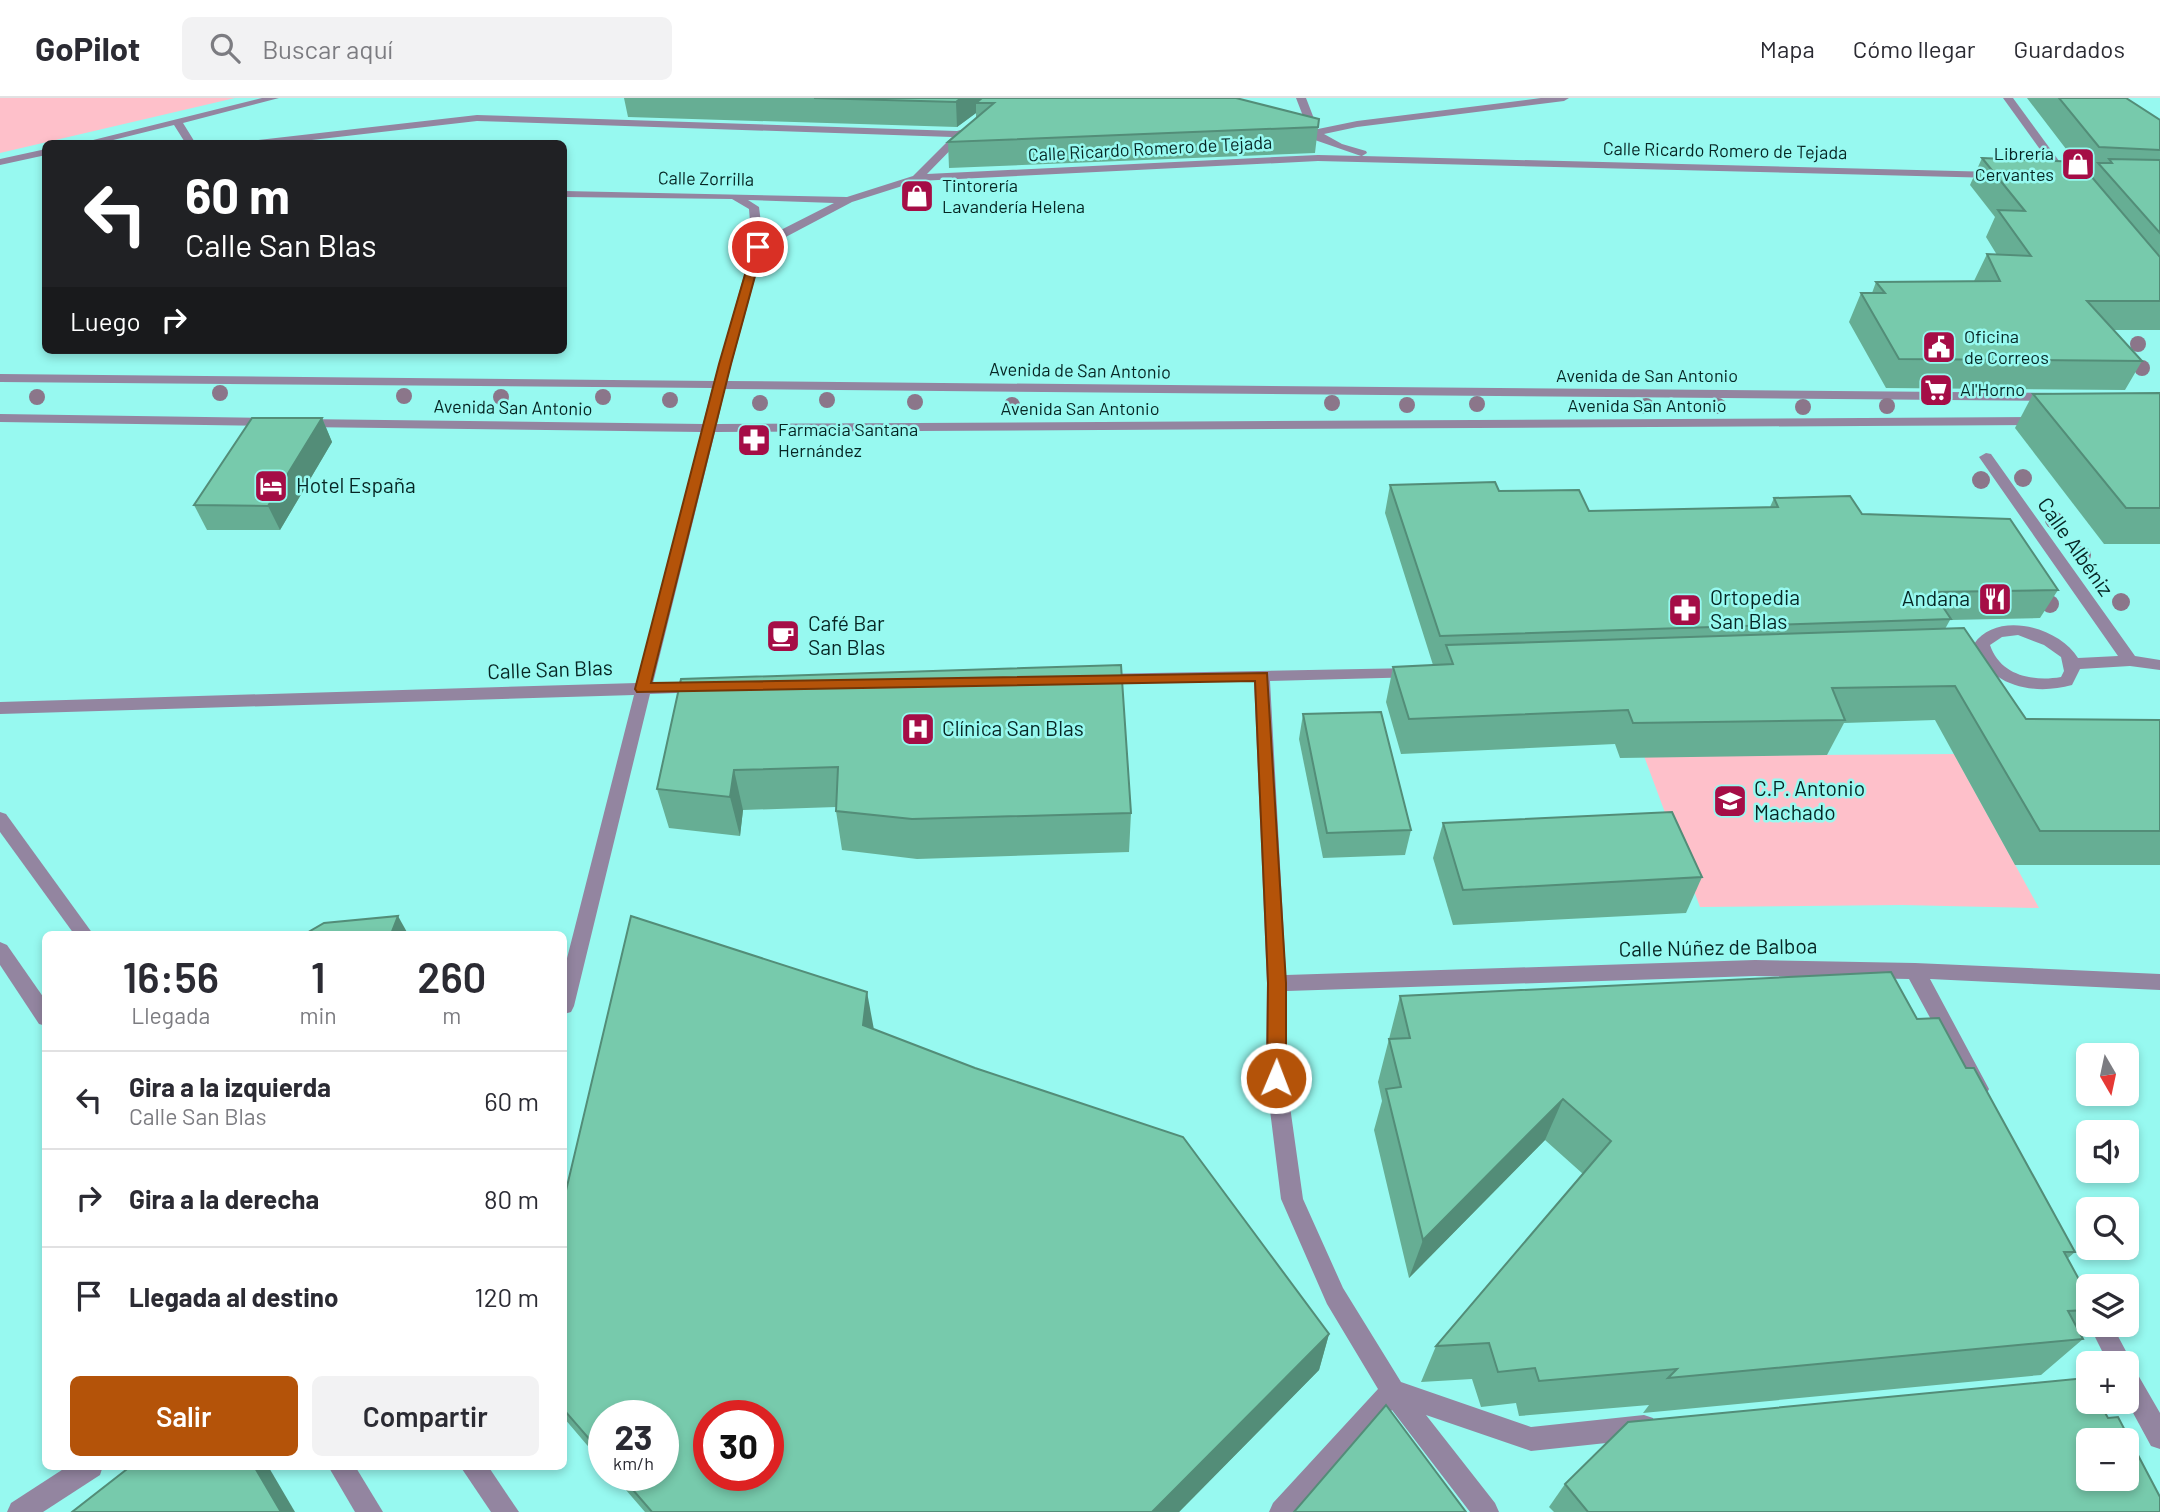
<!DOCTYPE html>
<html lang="es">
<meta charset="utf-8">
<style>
:root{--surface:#fff;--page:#f2f2f3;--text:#2b2b33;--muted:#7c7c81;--line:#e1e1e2;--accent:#b45309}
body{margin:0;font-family:Barlow,sans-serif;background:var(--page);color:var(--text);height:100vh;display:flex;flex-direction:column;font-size:26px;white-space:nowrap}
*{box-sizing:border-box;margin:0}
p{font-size:23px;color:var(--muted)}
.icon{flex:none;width:38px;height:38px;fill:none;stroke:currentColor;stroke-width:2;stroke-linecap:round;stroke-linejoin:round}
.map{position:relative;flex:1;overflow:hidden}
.details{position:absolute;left:42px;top:833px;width:525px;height:539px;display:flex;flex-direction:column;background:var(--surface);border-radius:10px;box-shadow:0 4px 10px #0003}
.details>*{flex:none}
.banner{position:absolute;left:42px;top:42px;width:525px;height:214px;border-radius:10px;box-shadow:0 4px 10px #0003;background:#202124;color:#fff;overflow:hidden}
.needle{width:46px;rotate:171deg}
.controls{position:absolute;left:2076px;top:945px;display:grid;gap:14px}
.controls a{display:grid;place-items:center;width:63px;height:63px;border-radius:10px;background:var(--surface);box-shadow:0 4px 10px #0003;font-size:35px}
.speed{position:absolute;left:588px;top:1302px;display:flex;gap:14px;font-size:35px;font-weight:700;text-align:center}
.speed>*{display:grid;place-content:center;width:91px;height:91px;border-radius:50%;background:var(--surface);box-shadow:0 4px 10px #0003;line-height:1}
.speed small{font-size:18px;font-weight:400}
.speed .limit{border:10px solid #d22;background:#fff;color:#111}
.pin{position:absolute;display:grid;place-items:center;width:60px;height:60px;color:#fff;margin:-30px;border:4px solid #fff;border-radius:50%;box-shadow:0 2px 7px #0007}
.me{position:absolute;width:77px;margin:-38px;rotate:1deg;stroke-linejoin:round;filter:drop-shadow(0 0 5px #0008)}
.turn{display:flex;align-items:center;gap:24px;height:147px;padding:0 28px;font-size:32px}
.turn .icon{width:91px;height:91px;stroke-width:2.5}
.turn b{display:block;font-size:49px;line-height:60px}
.then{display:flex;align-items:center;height:66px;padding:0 28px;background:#0003;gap:14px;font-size:26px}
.eta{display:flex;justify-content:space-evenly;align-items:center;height:119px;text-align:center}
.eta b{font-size:42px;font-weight:600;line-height:49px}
.button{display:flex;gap:14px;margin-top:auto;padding:14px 28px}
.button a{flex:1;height:80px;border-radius:10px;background:var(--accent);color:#fff;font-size:28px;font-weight:600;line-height:80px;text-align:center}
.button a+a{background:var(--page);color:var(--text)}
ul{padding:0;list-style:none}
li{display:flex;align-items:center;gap:21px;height:98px;padding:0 28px;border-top:2px solid var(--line)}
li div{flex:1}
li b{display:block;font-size:26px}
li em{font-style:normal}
header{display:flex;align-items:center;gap:42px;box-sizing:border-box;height:98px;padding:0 35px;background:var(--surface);border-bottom:2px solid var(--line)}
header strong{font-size:33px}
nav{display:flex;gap:38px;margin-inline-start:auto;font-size:24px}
.search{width:490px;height:63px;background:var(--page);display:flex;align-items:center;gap:18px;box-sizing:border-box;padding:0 24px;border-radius:10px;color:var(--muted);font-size:26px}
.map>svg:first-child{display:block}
.green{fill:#fec0ca}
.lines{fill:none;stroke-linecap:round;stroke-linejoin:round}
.street{fill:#9385a0;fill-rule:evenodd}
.tree{fill:#8b768a}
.wall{fill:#66ae94}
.shaded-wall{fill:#538d78}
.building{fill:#77caac;stroke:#538d78;stroke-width:2;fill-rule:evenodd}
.route{fill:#b45309;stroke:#753606;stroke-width:2}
.labels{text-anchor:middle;stroke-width:5;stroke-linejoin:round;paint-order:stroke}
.far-street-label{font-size:18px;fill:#062624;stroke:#97f9f0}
.far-poi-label{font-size:18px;fill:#062624;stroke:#97f9f0;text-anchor:start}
.poi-label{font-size:21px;fill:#062624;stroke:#97f9f0;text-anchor:start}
.street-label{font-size:21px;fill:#062624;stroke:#97f9f0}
</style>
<header>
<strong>GoPilot</strong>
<div class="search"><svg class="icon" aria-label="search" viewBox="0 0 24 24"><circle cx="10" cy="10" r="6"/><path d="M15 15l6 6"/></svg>Buscar aquí</div>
<nav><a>Mapa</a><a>Cómo llegar</a><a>Guardados</a></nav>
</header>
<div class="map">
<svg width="2160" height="1414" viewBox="0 0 2160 1414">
<rect width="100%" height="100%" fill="#97f9f0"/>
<g class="green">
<polygon points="0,0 235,0 0,55"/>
<polygon points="1954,656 2039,810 1902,807 1700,809 1644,658"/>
</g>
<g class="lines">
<g class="street">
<polygon points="262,0 279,0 183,25 196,46 186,46 174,27 97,46 77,46"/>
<path d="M1296 0H1306L1318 31 1357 23 1541 0H1569L1564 3 1357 29 1324 36 1342 46 1366 53 1367 55 1362 58 1996 74 2001 77 1996 80 1318 63 918 83 852 104 763 151 727 283 2055 295 2062 299 2055 303 725 291 717 326 2040 319 2047 323 2040 327 715 334 653 585 703 584 711 589 703 594 650 596 574 908 571 914 564 916V872L634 597 0 616V604L637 585 701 334 301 329 294 325 301 321 703 326 712 290 0 284V276L714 283 752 149 749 111 732 101 564 99V93L847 99 913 78 952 39 477 23 277 46 241 44 477 17 957 33 968 30V34L927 76 1318 57 1361 58 1312 41 1306 33 1308 31ZM748 102 834 105 763 141 759 109Z"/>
<polygon points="2003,0 2013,0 2070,78 2070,82 2062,82"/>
<polygon points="46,51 46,57 0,67 0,61"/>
<polygon points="0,316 273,320 280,324 273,328 0,324"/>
<path d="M1986 355 1991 356 2135 558 2160 562V572L2130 568 2080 571 2072 587C2033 598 1987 588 1974 546 1997 512 2059 529 2078 560L2118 558 1979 359ZM2018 537 2044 547 2061 559 2064 573 2061 579C2032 584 2000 577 1990 547L2002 539Z"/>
<polygon points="1414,570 1422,575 1420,579 1270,583 1286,877 1755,862 1915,865 2160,876 2160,892 1930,881 1989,991 1986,997 1979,1000 1972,997 1909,881 1755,878 1287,893 1286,980 1303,1101 1343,1190 1401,1284 1531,1329 1644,1317 1653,1320 1656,1329 1653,1338 1644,1341 1531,1353 1426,1317 1495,1405 1499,1414 1470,1414 1392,1312 1299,1414 1269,1414 1273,1405 1378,1291 1327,1206 1281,1101 1266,980 1267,885 1254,583 1099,586 1091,581 1099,576"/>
<polygon points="0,714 6,716 93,836 74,836 0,734"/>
<polygon points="0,844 7,847 46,903 46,928 39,926 0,867"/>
<polygon points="2089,1227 2112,1227 2128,1257 2131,1268 2134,1270 2160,1315 2160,1351 2151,1348 2126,1302 2126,1265 2108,1265"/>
<polygon points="68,1368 103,1368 100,1377 43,1414 7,1414 11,1405"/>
<polygon points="328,1368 355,1368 383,1414 355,1414"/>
<polygon points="460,1368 488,1368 519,1414 491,1414"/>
</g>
</g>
<g class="tree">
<circle cx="2138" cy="246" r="8"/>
<circle cx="2142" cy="270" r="8"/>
<circle cx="220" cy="295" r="8"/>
<circle cx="404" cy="298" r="8"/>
<circle cx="37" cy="299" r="8"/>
<circle cx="501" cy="299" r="8"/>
<circle cx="603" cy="299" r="8"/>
<circle cx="670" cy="302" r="8"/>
<circle cx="827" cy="302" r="8"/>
<circle cx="915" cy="304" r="8"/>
<circle cx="760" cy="305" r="8"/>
<circle cx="1332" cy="305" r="8"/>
<circle cx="1477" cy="306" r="8"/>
<circle cx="1012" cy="307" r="8"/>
<circle cx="1407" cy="307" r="8"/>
<circle cx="1646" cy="308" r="8"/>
<circle cx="1718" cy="308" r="8"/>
<circle cx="1887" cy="308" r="8"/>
<circle cx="1803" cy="309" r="8"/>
<circle cx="2023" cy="380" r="9"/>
<circle cx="1981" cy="382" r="9"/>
<circle cx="2054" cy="422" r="9"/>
<circle cx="2082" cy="457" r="9"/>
<circle cx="2121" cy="504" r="9"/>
<circle cx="2050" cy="506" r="9"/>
</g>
<g class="wall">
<polygon points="624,0 1236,0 1318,29 1315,55 949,70 948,44 976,20 976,15 957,29 628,19"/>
<polygon points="2027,0 2126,0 2160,22 2160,232 2114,232 2142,263 2125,292 1886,290 1849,224 1861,195 1872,195 1876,184 1974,183 1987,156 1997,157 1986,139 1995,119 1970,87 1982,60 2076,64"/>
<polygon points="2160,295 2160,446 2104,446 2015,330 2033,296"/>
<polygon points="322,320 332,344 280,432 207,432 194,407"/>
<polygon points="1390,387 1499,393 1589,413 1770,409 1774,400 1862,416 2058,492 2040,520 1950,522 1945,531 2026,621 2160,622 2160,767 2015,767 1935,622 1844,625 1827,657 1620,660 1615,646 1401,656 1386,604 1393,569 1433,567 1385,415"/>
<polygon points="681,581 1131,715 1129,754 917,761 842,752 836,713 836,709 743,712 740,738 669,730 657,691"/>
<polygon points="1303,616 1411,732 1405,757 1323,760 1299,641"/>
<polygon points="1443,725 1702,779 1686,815 1453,827 1433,760"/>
<polygon points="1400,898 1917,921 1966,970 2075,1154 2067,1161 2088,1198 2088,1217 2076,1228 2083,1241 2041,1277 1643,1315 1649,1307 1519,1318 1516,1305 1481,1309 1472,1281 1421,1284 1436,1248 1583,1076 1545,1042 1409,1180 1374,1032 1382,1003 1378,984"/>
<polygon points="874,932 1329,1236 1319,1272 1179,1414 645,1414 613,1377 663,1377 604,1318 604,1367 564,1320 564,1101"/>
<polygon points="2108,1320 2160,1414 1554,1414 1549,1409 1565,1386"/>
</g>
<g class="shaded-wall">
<polygon points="961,0 995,0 976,5 976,15 957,29 956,4"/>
<polygon points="322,320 332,344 280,432 268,408"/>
<polygon points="734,672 743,712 740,738 730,699"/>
<polygon points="398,818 408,836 391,836"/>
<polygon points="867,894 875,937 863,927"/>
<polygon points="1563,1001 1545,1042 1409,1180 1423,1142"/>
<polygon points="1329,1236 1319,1272 1179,1414 1152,1414"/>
<polygon points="254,1368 268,1368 295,1414 281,1414"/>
</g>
<g class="building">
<polygon points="814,0 961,0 956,4"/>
<polygon points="982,0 1236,0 1319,21 1318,29 948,44 994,5 976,5"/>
<polygon points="2059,0 2126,0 2160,22 2160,52 2099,49"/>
<polygon points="1982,60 2079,64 2160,159 2160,203 2087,203 2142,263 1899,261 1861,195 1885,195 1876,184 2000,183 1987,156 2031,158 1998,112 2025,113"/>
<polygon points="2109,61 2160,62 2160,135 2098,65 2112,65"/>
<polygon points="2160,295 2160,410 2126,410 2033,296"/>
<polygon points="252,320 322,320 268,408 194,407"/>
<polygon points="1495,384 1499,393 1579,392 1589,413 1778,409 1774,400 1850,398 1862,416 2010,421 2058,492 1933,494 1951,521 1440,538 1390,387"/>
<polygon points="1964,530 2026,621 2160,622 2160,733 2040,733 1955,588 1832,590 1845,622 1633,625 1628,612 1409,621 1393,569 1453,566 1446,547"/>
<polygon points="1121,567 1131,715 912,721 836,713 838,669 734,672 730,699 657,691 681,581"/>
<polygon points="1381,614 1411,732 1327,735 1303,616"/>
<polygon points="1672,714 1702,779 1463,792 1443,725"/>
<polygon points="398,818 391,836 305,836 324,825"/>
<path d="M631 818 867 894 863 927 975 970 1183 1039 1329 1236 1152 1414H652L620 1377H663V1318H604V1358L564 1312V1101ZM709 1318H768V1377H709Z"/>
<polygon points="1891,874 1917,921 1939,920 1966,970 1974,970 2075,1154 2064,1154 2088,1198 2088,1212 2068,1213 2083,1241 1668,1280 1677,1271 1539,1283 1535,1270 1498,1274 1489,1245 1436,1248 1611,1043 1563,1001 1423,1142 1386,991 1401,989 1389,941 1410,940 1400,898"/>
<path d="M2086 1280 2088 1283V1304H2099L2108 1320 2118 1319 2160 1399V1414H1588L1565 1386 1628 1324ZM2088 1342H2126V1381H2088Z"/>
<polygon points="1386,1307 1466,1414 1294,1414"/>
<polygon points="131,1368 254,1368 281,1414 72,1414"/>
</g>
<polygon class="route" points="758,146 763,149 731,266 651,585 1267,575 1286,885 1286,980 1283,986 1276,988 1270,986 1267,980 1268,885 1255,583 637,594 635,591 719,266 753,149"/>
<defs>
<g id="shop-square" transform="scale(1.75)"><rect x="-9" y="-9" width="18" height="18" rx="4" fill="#a50d46" stroke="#97f9f0"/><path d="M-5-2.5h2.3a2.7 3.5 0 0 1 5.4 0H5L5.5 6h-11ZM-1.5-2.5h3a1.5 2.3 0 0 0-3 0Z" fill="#fff"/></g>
<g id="civic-square" transform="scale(1.75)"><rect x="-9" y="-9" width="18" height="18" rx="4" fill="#a50d46" stroke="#97f9f0"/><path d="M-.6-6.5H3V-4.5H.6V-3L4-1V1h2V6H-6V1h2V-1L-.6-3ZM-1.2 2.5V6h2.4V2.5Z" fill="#fff"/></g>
<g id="supermarket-square" transform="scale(1.75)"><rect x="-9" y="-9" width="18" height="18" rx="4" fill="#a50d46" stroke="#97f9f0"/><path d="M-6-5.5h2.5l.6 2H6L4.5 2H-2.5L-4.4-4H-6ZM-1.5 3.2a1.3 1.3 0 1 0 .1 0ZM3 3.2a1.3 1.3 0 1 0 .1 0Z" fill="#fff"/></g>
<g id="pharmacy-square" transform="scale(1.75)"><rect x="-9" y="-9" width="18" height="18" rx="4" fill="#a50d46" stroke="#97f9f0"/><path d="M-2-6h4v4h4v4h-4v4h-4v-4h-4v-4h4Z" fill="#fff"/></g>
<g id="hotel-square" transform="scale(1.75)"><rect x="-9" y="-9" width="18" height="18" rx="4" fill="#a50d46" stroke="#97f9f0"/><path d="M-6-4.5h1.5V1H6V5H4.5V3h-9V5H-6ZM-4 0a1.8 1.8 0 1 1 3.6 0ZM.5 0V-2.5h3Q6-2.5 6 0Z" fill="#fff"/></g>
<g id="restaurant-square" transform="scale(1.75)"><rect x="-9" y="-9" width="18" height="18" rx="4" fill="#a50d46" stroke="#97f9f0"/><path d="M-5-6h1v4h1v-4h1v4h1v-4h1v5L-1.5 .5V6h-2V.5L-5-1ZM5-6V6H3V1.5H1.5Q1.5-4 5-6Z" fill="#fff"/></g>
<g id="cafe-square" transform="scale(1.75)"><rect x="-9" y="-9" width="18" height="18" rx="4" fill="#a50d46" stroke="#97f9f0"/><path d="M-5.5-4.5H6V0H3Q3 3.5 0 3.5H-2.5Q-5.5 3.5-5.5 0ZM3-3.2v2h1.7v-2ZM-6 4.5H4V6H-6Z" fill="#fff"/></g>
<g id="hospital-square" transform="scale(1.75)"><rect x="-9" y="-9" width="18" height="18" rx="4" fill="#a50d46" stroke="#97f9f0"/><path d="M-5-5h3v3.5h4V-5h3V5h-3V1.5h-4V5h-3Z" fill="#fff"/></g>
<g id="school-square" transform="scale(1.75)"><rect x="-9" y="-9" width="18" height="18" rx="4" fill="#a50d46" stroke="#97f9f0"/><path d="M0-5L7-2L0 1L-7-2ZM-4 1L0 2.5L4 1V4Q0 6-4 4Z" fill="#fff"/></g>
</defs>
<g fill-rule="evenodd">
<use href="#shop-square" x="2078" y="66"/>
<use href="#shop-square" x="917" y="98"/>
<use href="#civic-square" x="1939" y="249"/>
<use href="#supermarket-square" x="1936" y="292"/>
<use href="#pharmacy-square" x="754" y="342"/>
<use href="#hotel-square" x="271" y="388"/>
<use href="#restaurant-square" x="1995" y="501"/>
<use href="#pharmacy-square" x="1685" y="512"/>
<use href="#cafe-square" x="783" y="538"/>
<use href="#hospital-square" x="918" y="631"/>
<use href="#school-square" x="1730" y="703"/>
</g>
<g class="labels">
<g class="far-street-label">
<text transform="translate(1150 51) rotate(-3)" y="6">Calle Ricardo Romero de Tejada</text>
<text transform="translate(1725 53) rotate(1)" y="6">Calle Ricardo Romero de Tejada</text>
<text transform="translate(706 81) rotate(1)" y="6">Calle Zorrilla</text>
<text transform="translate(1080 273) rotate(1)" y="6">Avenida de San Antonio</text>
<text x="1647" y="284">Avenida de San Antonio</text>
<text x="1647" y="314">Avenida San Antonio</text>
<text transform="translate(513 310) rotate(1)" y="6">Avenida San Antonio</text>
<text x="1080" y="317">Avenida San Antonio</text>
</g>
<g class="far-poi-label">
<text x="2054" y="62" text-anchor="end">Librería<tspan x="2054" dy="21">Cervantes</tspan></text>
<text x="942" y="94">Tintorería<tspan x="942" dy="21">Lavandería Helena</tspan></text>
<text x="1964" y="245">Oficina<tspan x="1964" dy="21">de Correos</tspan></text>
<text x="1960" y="298">Al'Horno</text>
<text x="778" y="338">Farmacia Santana<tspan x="778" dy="21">Hernández</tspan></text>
</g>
<g class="poi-label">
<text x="296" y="395">Hotel España</text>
<text x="1710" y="507">Ortopedia<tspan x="1710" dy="24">San Blas</tspan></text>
<text x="1970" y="508" text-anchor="end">Andana</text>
<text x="808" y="533">Café Bar<tspan x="808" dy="24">San Blas</tspan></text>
<text x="942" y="638">Clínica San Blas</text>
<text x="1754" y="698">C.P. Antonio<tspan x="1754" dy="24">Machado</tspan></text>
</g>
<g class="street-label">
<text transform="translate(2075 449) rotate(55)" y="7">Calle Albéniz</text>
<text transform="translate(550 572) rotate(-2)" y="7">Calle San Blas</text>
<text transform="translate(1718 850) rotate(-1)" y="7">Calle Núñez de Balboa</text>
</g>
</g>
</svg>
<div class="controls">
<a><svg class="needle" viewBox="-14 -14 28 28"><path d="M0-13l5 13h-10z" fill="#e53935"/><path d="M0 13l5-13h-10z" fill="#7c7c81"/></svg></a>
<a><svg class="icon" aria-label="sound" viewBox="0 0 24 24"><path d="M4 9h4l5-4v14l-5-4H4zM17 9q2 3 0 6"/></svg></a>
<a><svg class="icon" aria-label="search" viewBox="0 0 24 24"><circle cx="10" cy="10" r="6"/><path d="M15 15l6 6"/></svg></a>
<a><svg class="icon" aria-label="layers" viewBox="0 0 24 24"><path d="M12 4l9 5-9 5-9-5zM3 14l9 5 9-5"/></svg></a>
<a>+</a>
<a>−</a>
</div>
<div class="speed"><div>23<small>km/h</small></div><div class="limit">30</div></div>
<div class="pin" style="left:758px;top:149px;background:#d93025"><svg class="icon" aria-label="arrive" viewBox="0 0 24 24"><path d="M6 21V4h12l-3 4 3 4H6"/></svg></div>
<svg class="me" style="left:1276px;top:980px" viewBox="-20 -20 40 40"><circle r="17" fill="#b45309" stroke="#fff" stroke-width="3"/><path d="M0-11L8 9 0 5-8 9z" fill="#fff"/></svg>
<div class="banner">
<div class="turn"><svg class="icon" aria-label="left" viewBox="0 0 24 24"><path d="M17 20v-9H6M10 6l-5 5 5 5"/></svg><div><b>60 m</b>Calle San Blas</div></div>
<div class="then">Luego<svg class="icon" aria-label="right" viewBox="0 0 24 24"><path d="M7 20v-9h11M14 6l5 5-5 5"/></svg></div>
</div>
<section class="details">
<div class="eta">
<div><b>16:56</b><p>Llegada</p></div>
<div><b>1</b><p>min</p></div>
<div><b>260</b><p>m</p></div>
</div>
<ul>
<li><svg class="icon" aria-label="left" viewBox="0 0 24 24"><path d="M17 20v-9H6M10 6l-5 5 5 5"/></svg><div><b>Gira a la izquierda</b><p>Calle San Blas</p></div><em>60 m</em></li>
<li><svg class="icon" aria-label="right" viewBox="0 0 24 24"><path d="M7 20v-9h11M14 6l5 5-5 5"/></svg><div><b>Gira a la derecha</b></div><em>80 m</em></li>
<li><svg class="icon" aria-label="arrive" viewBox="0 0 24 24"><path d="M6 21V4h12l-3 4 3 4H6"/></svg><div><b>Llegada al destino</b></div><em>120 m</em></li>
</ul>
<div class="button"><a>Salir</a><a>Compartir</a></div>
</section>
</div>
